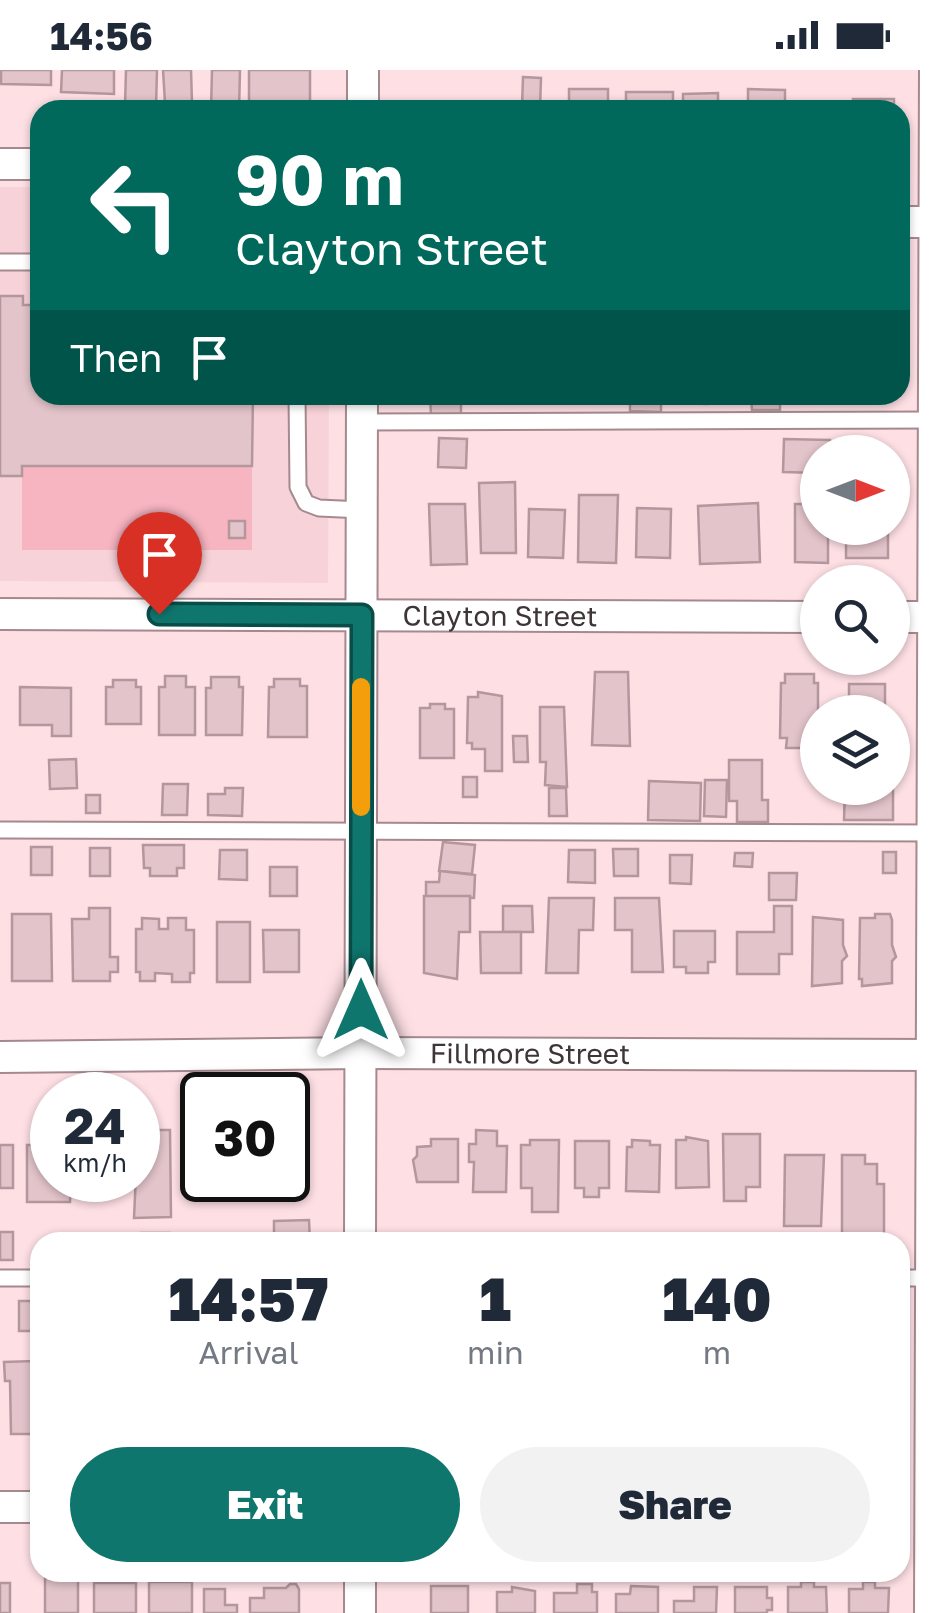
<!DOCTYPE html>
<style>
:root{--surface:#fff;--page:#f2f2f3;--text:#1f2937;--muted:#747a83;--accent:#0f766e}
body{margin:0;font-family:"Golos Text",sans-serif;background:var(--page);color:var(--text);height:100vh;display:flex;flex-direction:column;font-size:38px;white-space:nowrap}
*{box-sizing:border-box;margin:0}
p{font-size:32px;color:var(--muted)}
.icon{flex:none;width:55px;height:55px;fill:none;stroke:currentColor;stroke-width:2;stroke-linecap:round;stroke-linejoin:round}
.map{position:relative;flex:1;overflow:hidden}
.details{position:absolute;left:30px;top:1162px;width:880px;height:350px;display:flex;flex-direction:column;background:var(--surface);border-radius:30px;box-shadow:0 2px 8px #0004}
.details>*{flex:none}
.hud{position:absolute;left:30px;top:30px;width:880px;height:305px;border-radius:30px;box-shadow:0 2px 8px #0004;background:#00695c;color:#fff;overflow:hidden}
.needle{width:65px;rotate:90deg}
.tools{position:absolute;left:800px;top:365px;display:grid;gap:20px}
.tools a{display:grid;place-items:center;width:110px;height:110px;border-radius:50%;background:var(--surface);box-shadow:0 2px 8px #0004;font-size:50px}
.speed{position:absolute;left:30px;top:1002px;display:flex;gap:20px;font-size:50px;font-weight:700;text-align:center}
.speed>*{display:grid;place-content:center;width:130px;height:130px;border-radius:50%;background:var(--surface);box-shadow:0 2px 8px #0004;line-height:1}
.speed small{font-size:25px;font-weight:400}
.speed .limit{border:5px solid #111;border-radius:15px;background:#fff;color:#111}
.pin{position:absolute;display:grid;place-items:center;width:85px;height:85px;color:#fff;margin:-102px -42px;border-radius:50% 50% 50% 0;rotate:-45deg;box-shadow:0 0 10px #0007}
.pin .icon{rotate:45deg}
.me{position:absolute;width:110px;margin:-55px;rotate:0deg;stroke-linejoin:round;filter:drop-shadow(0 0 8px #0008)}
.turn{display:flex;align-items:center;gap:35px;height:210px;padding:0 40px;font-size:45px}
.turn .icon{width:130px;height:130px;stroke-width:2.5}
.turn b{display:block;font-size:70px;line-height:85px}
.then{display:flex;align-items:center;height:95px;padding:0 40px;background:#0003;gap:20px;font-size:38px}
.eta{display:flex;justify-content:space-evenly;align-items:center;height:170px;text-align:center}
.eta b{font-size:60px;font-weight:800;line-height:70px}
.cta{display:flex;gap:20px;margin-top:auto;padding:20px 40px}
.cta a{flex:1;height:115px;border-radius:60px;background:var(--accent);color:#fff;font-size:40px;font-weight:800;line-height:115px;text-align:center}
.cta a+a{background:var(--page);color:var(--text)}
.status{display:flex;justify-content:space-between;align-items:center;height:70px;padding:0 50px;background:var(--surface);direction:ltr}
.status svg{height:28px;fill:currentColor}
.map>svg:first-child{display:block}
.built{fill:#f8d2d9}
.green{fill:#f7b4c1}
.building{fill:#e2c4ca;stroke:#b3979c;stroke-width:2.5}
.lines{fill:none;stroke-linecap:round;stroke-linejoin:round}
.service-casing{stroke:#a5898e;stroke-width:19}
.minor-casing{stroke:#a5898e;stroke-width:34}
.service{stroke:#fff;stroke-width:15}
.minor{stroke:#fff;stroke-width:30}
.route-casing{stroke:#0a4d48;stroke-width:25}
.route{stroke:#0f766e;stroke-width:18}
.slow{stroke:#f59e0b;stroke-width:18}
.labels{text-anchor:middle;stroke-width:8;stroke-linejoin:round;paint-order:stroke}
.street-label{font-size:28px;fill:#3f3436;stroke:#fff}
</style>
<div class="status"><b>14:56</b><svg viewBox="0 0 49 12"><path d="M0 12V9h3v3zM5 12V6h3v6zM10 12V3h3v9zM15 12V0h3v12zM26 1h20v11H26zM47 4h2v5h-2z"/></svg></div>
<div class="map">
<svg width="940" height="1543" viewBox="0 0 940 1543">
<rect width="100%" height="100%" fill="#fddfe4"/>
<polygon class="built" points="0,117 40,117 40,325 329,325 328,513 0,511"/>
<rect class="green" x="22" y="396" width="230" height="84"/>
<g class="building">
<polygon points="1,0 51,0 51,15 1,14"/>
<polygon points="62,0 114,0 114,24 61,22"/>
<polygon points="126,0 157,0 156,37 125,36"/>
<polygon points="163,0 191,0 192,32 165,33"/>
<polygon points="212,0 240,0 239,40 211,40"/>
<polygon points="249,0 310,0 310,37 249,40"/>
<polygon points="523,7 541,8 540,38 522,37"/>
<rect x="569" y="19" width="39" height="21"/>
<polygon points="748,19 785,20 785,40 748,40"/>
<rect x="626" y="22" width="47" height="18"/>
<polygon points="718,23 718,40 683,40 683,24"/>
<rect x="853" y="29" width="41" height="11"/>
<polygon points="0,226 23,226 23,235 40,235 40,325 253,325 252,396 22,396 22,406 0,406"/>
<polygon points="430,325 461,325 461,345 431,345"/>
<polygon points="630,325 661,325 661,342 630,341"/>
<polygon points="678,325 707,325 707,334 678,333"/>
<polygon points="751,325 780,325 780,340 752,340"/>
<polygon points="439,368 467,369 466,398 438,397"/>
<polygon points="784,369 830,370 830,382 818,382 818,403 783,402"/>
<polygon points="515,412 516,483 481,483 479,413"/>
<polygon points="579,425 618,425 616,493 578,492"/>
<polygon points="758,433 760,492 700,494 698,436"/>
<polygon points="429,434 465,434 467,494 431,495"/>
<polygon points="795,434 818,434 818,458 828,458 828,493 795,492"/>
<polygon points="637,438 671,439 670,488 636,487"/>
<polygon points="529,439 565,440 563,488 528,487"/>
<rect x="229" y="451" width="16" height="17"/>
<rect x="846" y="458" width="42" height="30"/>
<polygon points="595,602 628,602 630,676 592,675"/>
<polygon points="785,604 814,604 814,613 818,613 818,660 810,660 810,678 786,678 787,668 780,668 781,613 785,613"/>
<polygon points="165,606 186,606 186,617 195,617 195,665 159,665 159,617 165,617"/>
<polygon points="211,607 239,607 239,617 243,617 242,665 206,665 206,618 211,618"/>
<polygon points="274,609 300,609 300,616 307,616 307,667 268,667 269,617 274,617"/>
<polygon points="113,610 136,610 136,617 141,617 141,654 106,654 106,617 113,617"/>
<rect x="849" y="614" width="36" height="28"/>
<polygon points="20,617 71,618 71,666 52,666 52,655 20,655"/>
<polygon points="478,622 502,626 502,701 485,701 485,679 472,679 472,673 467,673 468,627 478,627"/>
<polygon points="430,634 445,634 445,639 454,639 454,688 420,688 420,638 430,638"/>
<polygon points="540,637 564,637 567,717 545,715 546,692 540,692"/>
<polygon points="513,666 527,666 528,692 514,692"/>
<polygon points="76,689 77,718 50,719 49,690"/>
<polygon points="729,690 762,690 762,730 768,730 768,752 737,752 737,731 729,731"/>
<rect x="463" y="707" width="14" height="20"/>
<polygon points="705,710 727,710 726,747 704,746"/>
<polygon points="649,711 701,713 700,751 648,750"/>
<polygon points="163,714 188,714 187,745 162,745"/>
<polygon points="225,718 243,718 242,746 208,745 208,724 225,724"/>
<polygon points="549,718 566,718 567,746 549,746"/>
<polygon points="845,718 893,718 893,750 844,750"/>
<rect x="86" y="725" width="14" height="18"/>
<polygon points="443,772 475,775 472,804 439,801"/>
<polygon points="143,775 184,775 184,798 177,798 177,806 150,806 150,798 144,798"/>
<rect x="31" y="777" width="21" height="28"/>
<rect x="90" y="778" width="20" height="28"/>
<polygon points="613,779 638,779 638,806 614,806"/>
<polygon points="220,780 247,780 247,810 219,809"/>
<polygon points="569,780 595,780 595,813 568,812"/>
<rect x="883" y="782" width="13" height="21"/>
<polygon points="735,783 753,783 752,797 734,796"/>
<polygon points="670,785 692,785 691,814 670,813"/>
<rect x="270" y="797" width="27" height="29"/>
<polygon points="440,801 475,805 474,828 426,826 426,812 439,812"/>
<polygon points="769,803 797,803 796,830 769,830"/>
<polygon points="424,826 470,826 470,862 459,862 457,909 424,903"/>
<polygon points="549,828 594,828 593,860 579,860 578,903 546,903"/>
<polygon points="615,828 659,828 663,902 632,902 632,860 615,860"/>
<polygon points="503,836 532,836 533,862 503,862"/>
<polygon points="774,836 792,836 792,884 779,884 779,904 737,904 737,862 774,862"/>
<polygon points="89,838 110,838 110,887 118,887 118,902 110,902 110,911 73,911 72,849 89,849"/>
<polygon points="12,844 51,844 52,911 12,911"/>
<polygon points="875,844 890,844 892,850 892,875 896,887 892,891 892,913 862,916 862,909 859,909 860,848 875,848"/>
<polygon points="813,847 843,850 843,875 847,886 842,891 842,913 812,916"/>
<polygon points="142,848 159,849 159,859 168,859 168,848 186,848 186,860 194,860 194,903 190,903 190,912 172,912 172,904 155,903 155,911 140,911 140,902 136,902 136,859 142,859"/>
<rect x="217" y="852" width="33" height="60"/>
<polygon points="263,860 299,860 299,902 264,902"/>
<polygon points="674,861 715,861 715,892 708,892 708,903 686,903 686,897 674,897"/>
<polygon points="480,862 521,862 521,903 481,903"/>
<polygon points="138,1060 170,1060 171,1147 134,1148"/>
<polygon points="476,1060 497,1061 497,1076 507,1076 506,1122 473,1122 474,1092 469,1092 469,1074 476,1074"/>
<polygon points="723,1064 760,1064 760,1117 746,1117 746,1131 724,1131"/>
<polygon points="686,1067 708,1071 709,1117 676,1118 676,1070 686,1070"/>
<polygon points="431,1069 458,1069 458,1112 417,1112 413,1090 417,1086 417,1077 431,1076"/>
<polygon points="530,1070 559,1070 558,1142 532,1142 532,1118 521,1118 521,1075 530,1075"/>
<polygon points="632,1070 650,1071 650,1075 660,1075 659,1122 626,1121 627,1077 632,1077"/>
<polygon points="575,1071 609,1071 609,1118 599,1118 599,1127 584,1127 584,1118 575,1118"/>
<rect x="0" y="1075" width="13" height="43"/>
<polygon points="27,1075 52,1075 52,1110 71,1110 70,1132 27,1132"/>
<polygon points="288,1077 297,1077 296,1117 257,1116 257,1110 288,1110"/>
<polygon points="191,1082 202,1082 202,1110 237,1110 237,1116 190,1116"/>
<polygon points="785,1085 824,1085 821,1156 784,1156"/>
<polygon points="842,1085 865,1085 865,1094 877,1094 877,1114 884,1114 884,1170 842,1170"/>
<polygon points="89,1110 118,1110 118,1125 95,1125 94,1121 89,1121"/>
<polygon points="309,1150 310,1172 274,1172 274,1151"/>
<rect x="0" y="1162" width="13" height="28"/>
<rect x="141" y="1163" width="29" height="9"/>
<rect x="19" y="1231" width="21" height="30"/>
<polygon points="34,1291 34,1308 40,1307 40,1354 34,1354 34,1364 11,1364 10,1311 5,1311 4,1292"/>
<rect x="45" y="1502" width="33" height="41"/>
<rect x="149" y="1512" width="43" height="31"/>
<polygon points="801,1512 814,1512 814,1517 826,1517 827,1543 788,1543 788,1517 801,1517"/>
<polygon points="863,1512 875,1512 875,1518 889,1518 888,1543 849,1543 849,1519 863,1519"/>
<rect x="0" y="1513" width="10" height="30"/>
<rect x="94" y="1513" width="42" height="30"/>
<polygon points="290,1514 296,1514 299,1519 299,1543 250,1543 250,1528 264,1528 264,1518 286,1518"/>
<polygon points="577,1514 592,1514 592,1522 597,1522 597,1543 554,1543 554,1523 577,1523"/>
<rect x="431" y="1516" width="37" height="27"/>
<polygon points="631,1516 658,1517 658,1543 616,1543 616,1524 630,1524"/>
<polygon points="512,1517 535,1521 535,1543 497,1543 497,1522 512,1522"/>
<polygon points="694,1517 717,1517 716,1543 674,1543 674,1531 694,1531"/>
<polygon points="735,1517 767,1517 767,1528 772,1528 772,1540 767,1540 767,1543 735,1543"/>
<polygon points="204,1519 225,1519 225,1535 237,1535 237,1543 204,1543"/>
</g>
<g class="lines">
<g class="service-casing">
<g id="service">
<polyline points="0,192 40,192"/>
<polyline points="297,325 298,417 306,433 319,438 362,440"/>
<polyline points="362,352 938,350"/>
<polyline points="0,760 936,763"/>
<polyline points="0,1208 40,1208"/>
<polyline points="900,1208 936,1208"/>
</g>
</g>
<g class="minor-casing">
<g id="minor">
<polyline points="363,0 363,40"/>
<polyline points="0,94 40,94"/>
<polyline points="900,152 940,152"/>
<path id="s1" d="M0 544 818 547"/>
<polyline points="892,547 940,547"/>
<path id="s2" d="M0 987 361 983 940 985"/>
<polyline points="360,1172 362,325"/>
<polyline points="0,1437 40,1437"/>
<polyline points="360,1543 360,1502"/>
<polyline points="930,1543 935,0"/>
</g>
</g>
<use href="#service" class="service"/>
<use href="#minor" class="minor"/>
</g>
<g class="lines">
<g class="route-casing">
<polyline id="route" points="159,544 362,545 361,940"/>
</g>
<use href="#route" class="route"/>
<polyline class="slow" points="361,617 361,737"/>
</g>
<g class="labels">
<g class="street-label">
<text dy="10" stroke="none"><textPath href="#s1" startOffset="500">Clayton Street</textPath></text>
<text dy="10" stroke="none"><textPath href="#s2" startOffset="530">Fillmore Street</textPath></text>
</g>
</g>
</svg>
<div class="tools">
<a><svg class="needle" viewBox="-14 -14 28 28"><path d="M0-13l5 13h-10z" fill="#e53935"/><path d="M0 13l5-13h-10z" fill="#747a83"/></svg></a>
<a><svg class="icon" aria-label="search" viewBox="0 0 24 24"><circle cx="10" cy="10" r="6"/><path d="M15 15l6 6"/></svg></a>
<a><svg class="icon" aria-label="layers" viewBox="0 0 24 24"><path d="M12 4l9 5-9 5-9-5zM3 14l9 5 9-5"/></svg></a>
</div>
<div class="speed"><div>24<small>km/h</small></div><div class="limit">30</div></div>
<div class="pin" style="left:159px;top:544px;background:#d93025"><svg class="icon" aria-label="arrive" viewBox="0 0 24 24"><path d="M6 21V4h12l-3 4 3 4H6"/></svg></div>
<svg class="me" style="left:361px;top:940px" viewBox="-20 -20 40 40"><path d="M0-17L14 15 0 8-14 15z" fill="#0f766e" stroke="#fff" stroke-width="4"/></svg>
<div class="hud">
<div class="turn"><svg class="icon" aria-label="left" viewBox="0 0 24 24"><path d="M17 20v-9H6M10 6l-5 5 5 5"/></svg><div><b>90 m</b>Clayton Street</div></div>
<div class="then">Then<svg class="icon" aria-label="arrive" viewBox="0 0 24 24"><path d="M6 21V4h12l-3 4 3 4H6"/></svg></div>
</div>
<section class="details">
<div class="eta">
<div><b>14:57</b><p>Arrival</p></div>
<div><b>1</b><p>min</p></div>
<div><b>140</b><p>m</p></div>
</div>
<div class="cta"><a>Exit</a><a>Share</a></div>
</section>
</div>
